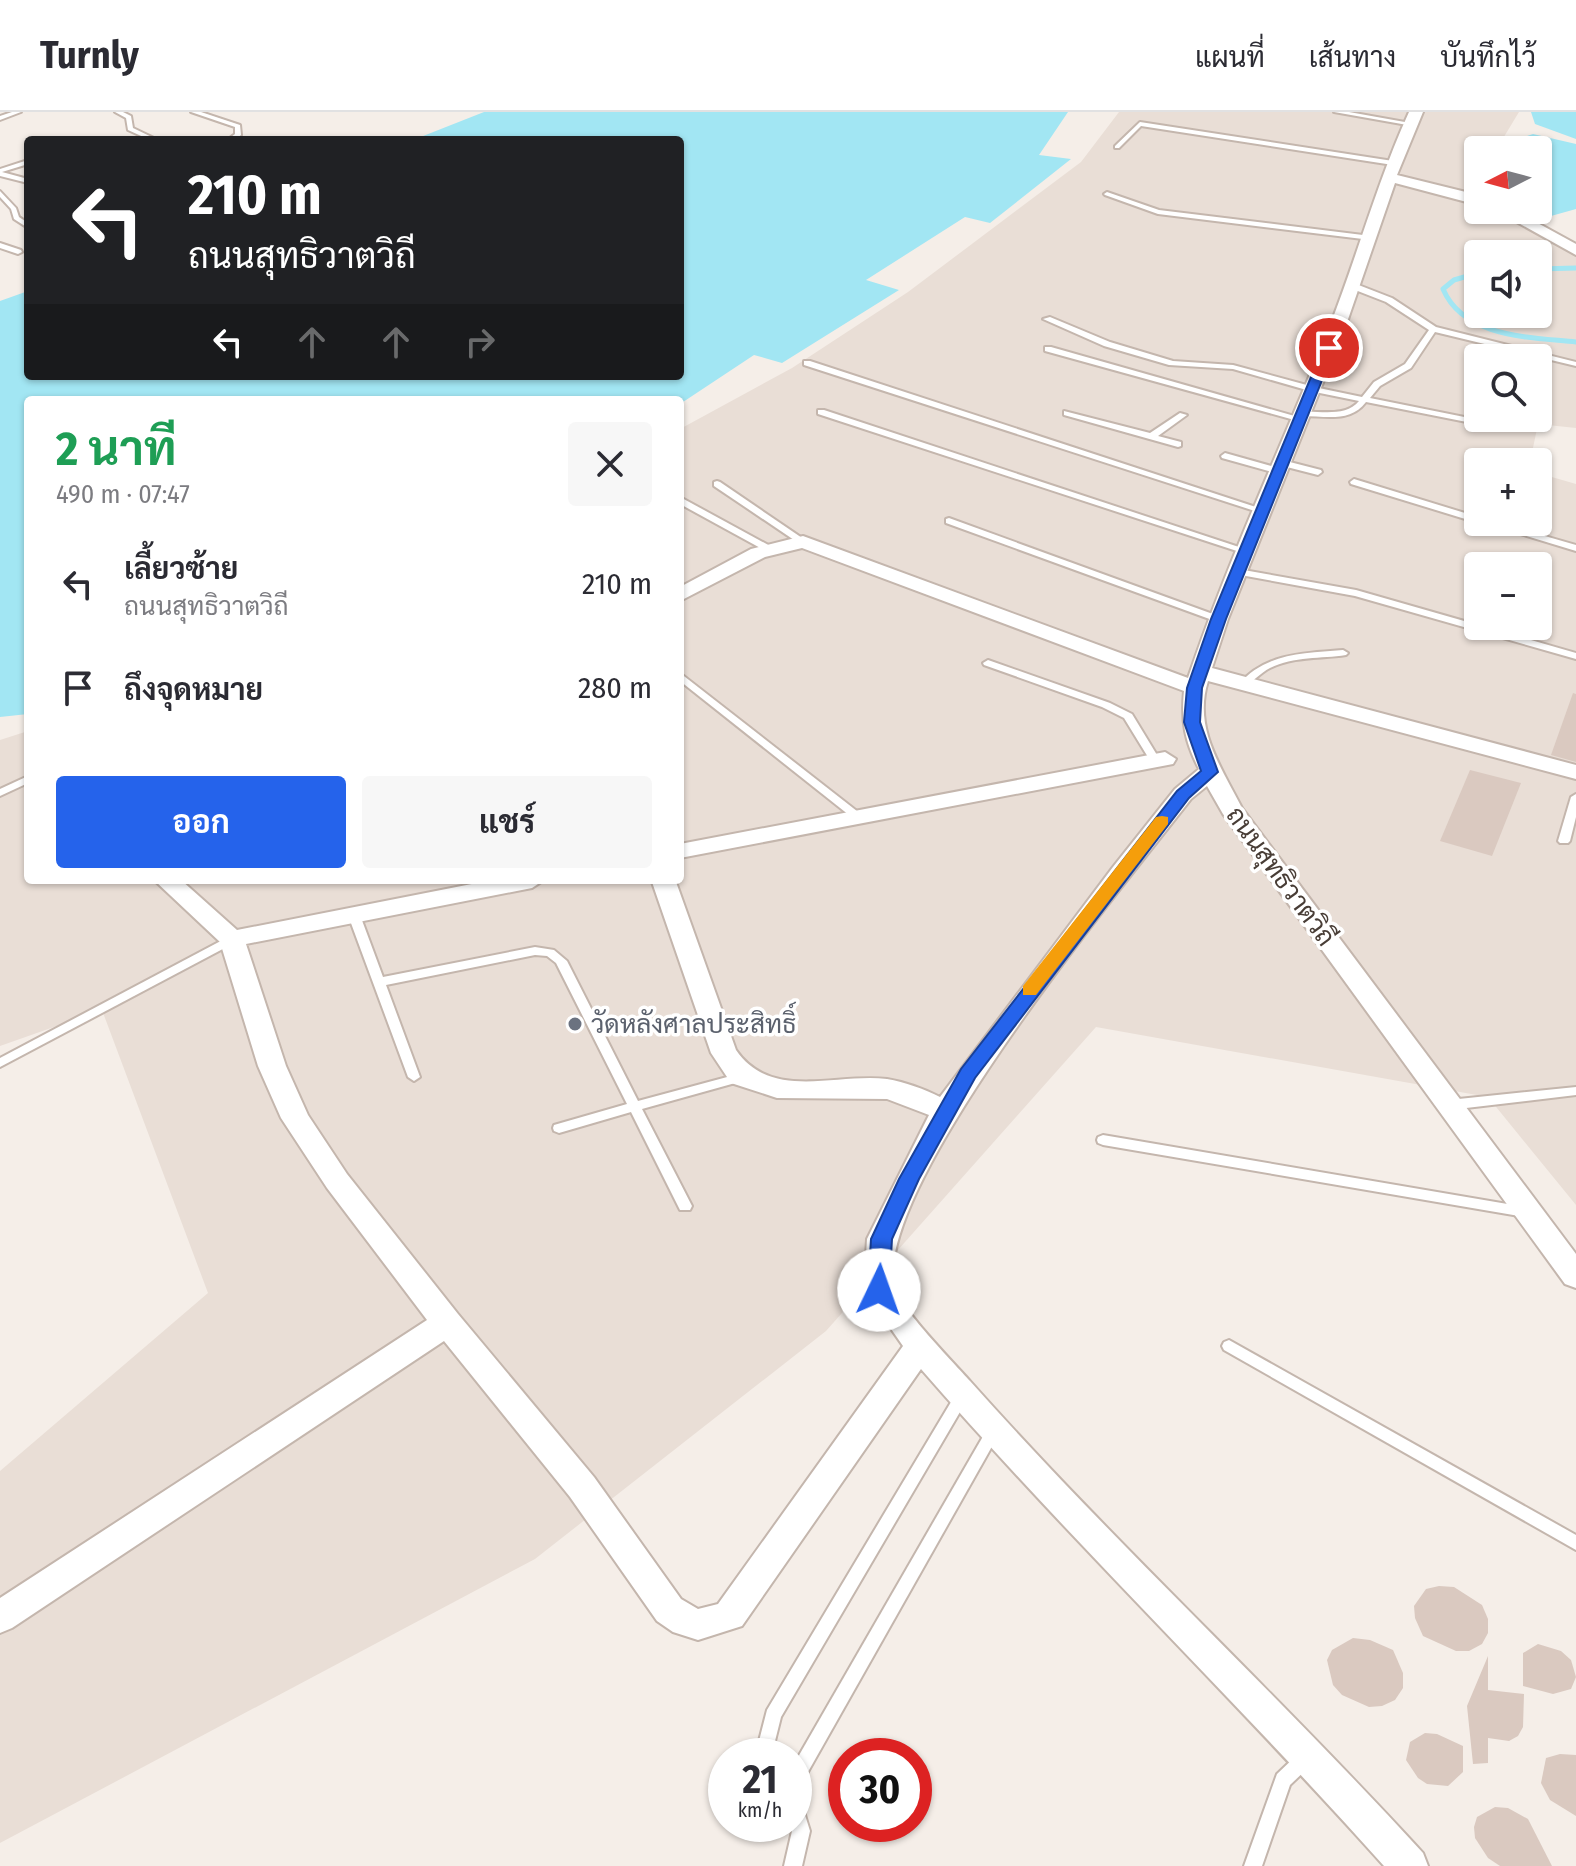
<!DOCTYPE html>
<html lang="th">
<meta charset="utf-8">
<style>
:root{--surface:#fff;--page:#f7f7f7;--text:#2b2b33;--muted:#7c7c81;--line:#e1e1e2;--accent:#2563eb}
body{margin:0;font-family:"Fira Sans Condensed",Sarabun,sans-serif;background:var(--page);color:var(--text);height:100vh;display:flex;flex-direction:column;font-size:30px;white-space:nowrap}
*{box-sizing:border-box;margin:0}
p{font-size:26px;color:var(--muted)}
.icon{flex:none;width:44px;height:44px;fill:none;stroke:currentColor;stroke-width:2;stroke-linecap:round;stroke-linejoin:round}
.map{position:relative;flex:1;overflow:hidden}
.details{position:absolute;left:24px;top:284px;width:660px;height:488px;display:flex;flex-direction:column;background:var(--surface);border-radius:8px;box-shadow:0 2px 6px #0004}
.details>*{flex:none}
.hud{position:absolute;left:24px;top:24px;width:660px;height:244px;border-radius:8px;box-shadow:0 2px 6px #0004;background:#202124;color:#fff;overflow:hidden}
.needle{width:52px;rotate:264deg}
.fabs{position:absolute;left:1464px;top:24px;display:grid;gap:16px}
.fabs a{display:grid;place-items:center;width:88px;height:88px;border-radius:8px;background:var(--surface);box-shadow:0 2px 6px #0004;font-size:40px}
.speed{position:absolute;left:708px;top:1626px;display:flex;gap:16px;font-size:40px;font-weight:700;text-align:center}
.speed>*{display:grid;place-content:center;width:104px;height:104px;border-radius:50%;background:var(--surface);box-shadow:0 2px 6px #0004;line-height:1}
.speed small{font-size:20px;font-weight:400}
.speed .limit{border:12px solid #d22;background:#fff;color:#111}
.pin{position:absolute;display:grid;place-items:center;width:68px;height:68px;color:#fff;margin:-34px;border:4px solid #fff;border-radius:50%;box-shadow:0 2px 8px #0007}
.me{position:absolute;width:88px;margin:-44px;rotate:3deg;stroke-linejoin:round;filter:drop-shadow(0 0 6px #0008)}
.turn{display:flex;align-items:center;gap:28px;height:168px;padding:0 32px;font-size:36px}
.turn .icon{width:104px;height:104px;stroke-width:2.5}
.turn b{display:block;font-size:56px;line-height:68px}
.lanes{display:flex;align-items:center;height:76px;padding:0 32px;background:#0003;justify-content:center;gap:40px;direction:ltr}
.lanes .off{opacity:.35}
.round{display:grid;place-items:center;flex:none;width:84px;height:84px;border-radius:8px;background:var(--page)}
.headline{display:flex;align-items:center;justify-content:space-between;height:136px;padding:0 32px}
h1{font-size:48px;font-weight:700;line-height:60px;color:#1e9e55}
.button{display:flex;gap:16px;margin-top:auto;padding:16px 32px}
.button a{flex:1;height:92px;border-radius:8px;background:var(--accent);color:#fff;font-size:32px;font-weight:700;line-height:92px;text-align:center}
.button a+a{background:var(--page);color:var(--text)}
ul{padding:0;list-style:none}
li{display:flex;align-items:center;gap:24px;height:104px;padding:0 32px}
li div{flex:1}
li b{display:block;font-size:30px}
li em{font-style:normal}
header{display:flex;align-items:center;gap:48px;box-sizing:border-box;height:112px;padding:0 40px;background:var(--surface);border-bottom:2px solid var(--line)}
header strong{font-size:38px}
nav{display:flex;gap:44px;margin-inline-start:auto;font-size:28px}
.map>svg:first-child{display:block}
.residential{fill:#e9ded6;fill-rule:evenodd}
.water{fill:#a2e6f3}
.lines{fill:none;stroke-linecap:round;stroke-linejoin:round}
.stream{stroke:#a2e6f3;stroke-width:5}
.building{fill:#dac9c0}
.service-casing{stroke:#c4b6ad;stroke-width:4}
.minor-casing{stroke:#c4b6ad;stroke-width:4}
.service{fill:#fff;fill-rule:evenodd}
.minor{fill:#fff;fill-rule:evenodd}
.route{fill:#2563eb;stroke:#184099;stroke-width:2}
.slow{fill:#f59e0b}
.worship-dot{fill:#6b7280;stroke:#fff;stroke-width:3}
.labels{text-anchor:middle;stroke-width:7;stroke-linejoin:round;paint-order:stroke}
.street-label{font-size:26px;fill:#483d36;stroke:#fff}
.worship-label{font-size:26px;fill:#5b616d;stroke:#fff;text-anchor:start}
</style>
<header>
<strong>Turnly</strong>
<nav><a>แผนที่</a><a>เส้นทาง</a><a>บันทึกไว้</a></nav>
</header>
<div class="map">
<svg width="1576" height="1754" viewBox="0 0 1576 1754">
<rect width="100%" height="100%" fill="#f5eee8"/>
<path class="residential" d="M1119 0H1519L1496 38H1478V68L1469 84 1478 89V98H1494L1576 144V316L1538 312 1530 350H1478V410H1538V361L1576 372V1093L1488 985 1096 915 826 1219 535 1447 0 1731V1359L208 1181 102 898 0 934V628L28 619V768H680V317L792 256 908 180 1081 50ZM1478 142H1538V202H1478ZM1478 246H1538V306H1478ZM1478 454H1538V514H1478Z"/>
<g class="water">
<polygon points="484,0 1068,0 1039,43 1071,47 990,111 965,105 866,168 899,178 782,251 754,243 680,292 680,288 28,288 28,602 0,605 0,189 28,179 28,264 680,264 680,28 413,28"/>
<polygon points="1531,0 1576,0 1576,27 1535,12"/>
<polygon points="1533,22 1576,32 1576,97 1551,104 1515,98 1538,98 1538,38 1508,38 1515,28"/>
</g>
<g class="lines">
<g class="stream">
<polyline points="1538,157 1576,156"/>
<path d="M1478 161 1454 168 1443 177C1464 226 1530 225 1576 230"/>
</g>
</g>
<g class="building">
<polygon points="1573,581 1576,582 1576,650 1551,643"/>
<polygon points="1470,658 1521,671 1492,744 1440,729"/>
<polygon points="1439,1474 1454,1475 1482,1493 1488,1507 1488,1521 1482,1532 1469,1539 1456,1539 1423,1524 1415,1506 1414,1494 1426,1477"/>
<polygon points="1353,1526 1370,1528 1393,1538 1403,1561 1403,1576 1395,1588 1382,1594 1369,1595 1342,1583 1333,1573 1327,1548 1332,1538"/>
<polygon points="1538,1532 1561,1539 1571,1548 1576,1565 1571,1577 1553,1582 1523,1574 1523,1541"/>
<polygon points="1488,1544 1488,1578 1524,1582 1523,1615 1518,1624 1509,1629 1488,1626 1488,1651 1473,1652 1467,1594"/>
<polygon points="1425,1621 1437,1622 1463,1634 1463,1660 1448,1674 1427,1672 1418,1666 1406,1648 1410,1630"/>
<polygon points="1560,1642 1576,1643 1576,1704 1550,1688 1541,1671 1546,1646"/>
<polygon points="1495,1695 1508,1696 1528,1707 1552,1754 1500,1754 1488,1746 1475,1726 1474,1715 1477,1705"/>
</g>
<g class="lines">
<g class="service-casing">
<g id="service">
<polygon points="12,0 21,0 0,8 0,4"/>
<polygon points="115,0 123,0 131,4 133,16 158,28 150,28 128,18 126,6"/>
<polygon points="191,0 201,0 240,13 241,23 235,28 227,28 235,22 235,15"/>
<polygon points="1334,0 1349,0 1416,12 1413,14"/>
<polygon points="1140,10 1393,49 1396,51 1393,53 1141,14 1119,36 1115,36 1115,34"/>
<polygon points="28,48 28,52 2,60 28,67 28,71 0,64 0,57"/>
<polygon points="0,79 16,96 19,105 28,111 28,116 14,107 11,97 0,85"/>
<polygon points="1107,80 1159,98 1371,124 1375,126 1371,128 1158,102 1105,83 1104,82"/>
<polygon points="0,131 21,138 22,140 18,142 0,136"/>
<path d="M1350 172H1356L1392 186 1436 215 1576 250V254L1435 220 1411 256 1380 274 1370 286 1504 313 1507 314V318L1366 290C1350 311 1326 304 1302 304H1299V300C1319 298 1345 306 1359 289L1310 279 1233 257 1169 253 1104 234 1043 207 1050 205 1110 230 1173 249 1233 253 1314 275 1362 285 1374 270 1405 252 1429 218 1386 190 1350 176Z"/>
<polygon points="1045,235 1051,235 1305,307 1298,309 1045,239"/>
<polygon points="804,249 810,249 1268,399 1267,401 1261,401 804,253"/>
<polygon points="818,298 824,298 1251,439 1246,442 1243,441 818,302"/>
<polygon points="1064,299 1150,321 1180,301 1187,303 1158,324 1181,330 1181,334 1178,335 1064,303"/>
<polygon points="1225,341 1282,357 1283,359 1279,362 1222,346 1221,344"/>
<polygon points="1282,348 1321,358 1322,360 1318,363 1279,353 1278,351"/>
<polygon points="1354,367 1478,405 1478,410 1481,410 1475,410 1351,372 1350,370"/>
<polygon points="717,369 720,370 808,430 806,432 800,432 714,374 714,370"/>
<polygon points="680,385 772,435 774,437 772,439 766,439 680,392"/>
<polygon points="949,406 1221,505 1223,507 1221,509 1215,509 946,411 946,407"/>
<polygon points="1481,410 1496,410 1576,433 1576,439"/>
<polygon points="1238,457 1356,478 1576,541 1576,547 1355,484 1235,462 1235,458"/>
<path d="M1343 538 1348 541 1346 543C1321 547 1294 544 1270 556 1260 561 1253 570 1244 575L1239 572C1266 541 1304 541 1343 538Z"/>
<polygon points="988,548 1110,591 1132,602 1160,648 1155,651 1151,650 1124,606 1102,595 984,553 983,551"/>
<polygon points="680,561 862,703 863,705 862,707 854,707 680,569"/>
<polygon points="28,664 28,671 0,684 0,677"/>
<polygon points="1576,682 1576,705 1570,729 1568,731 1560,731 1558,729 1571,685"/>
<polygon points="354,799 360,803 383,865 535,835 554,838 567,849 638,989 742,961 746,962 748,965 746,968 642,997 692,1094 690,1098 680,1098 631,1000 559,1021 554,1019 553,1016 554,1013 627,992 556,851 547,844 535,843 386,873 420,965 414,969 408,965 348,803"/>
<polygon points="232,823 236,824 238,827 236,830 0,955 0,946"/>
<polygon points="1576,975 1576,983 1449,998 1444,996 1443,993 1444,990 1449,988"/>
<polygon points="1103,1023 1525,1095 1530,1096 1532,1100 1530,1104 1525,1105 1103,1033 1098,1031 1097,1028 1098,1025"/>
<polygon points="1229,1228 1576,1423 1576,1438 1224,1238 1222,1234 1224,1230"/>
<polygon points="962,1278 967,1280 969,1284 967,1288 781,1605 775,1629 778,1644 762,1644 759,1629 767,1598 957,1280"/>
<polygon points="994,1312 999,1314 1001,1318 999,1322 800,1674 794,1676 794,1652 989,1314"/>
<polygon points="1304,1640 1310,1642 1312,1648 1310,1654 1290,1673 1262,1754 1244,1754 1277,1662 1298,1642"/>
<polygon points="794,1685 800,1687 810,1719 802,1754 784,1754 792,1719 790,1712 794,1712"/>
</g>
</g>
<g class="minor-casing">
<g id="minor">
<path d="M1409 0H1423L1397 63 1478 83V93L1395 71 1345 216 1228 507 1212 556 1576 653V667L1208 569C1193 616 1221 655 1242 696L1576 1142V1176L1565 1172 1223 702 1207 674 1191 687C1125 772 874 1074 894 1174 898 1194 955 1252 970 1269 1115 1432 1276 1580 1423 1741L1428 1754H1384C1233 1585 1070 1428 921 1257L742 1514 698 1528 673 1520 657 1509 570 1385 444 1229 12 1516 0 1521V1486L427 1208 327 1076 281 1006 258 954 220 830 154 768H181L237 818 492 768H544L532 776 246 832 286 954 308 1003 347 1062 458 1202 594 1365 681 1487 698 1497 718 1492 903 1234 864 1178 867 1127 929 1003 887 987 777 986 731 971 711 941 652 770H676L736 938C771 989 835 961 887 967 905 970 924 977 940 985L1113 755 1175 677 1199 657C1185 630 1181 610 1184 579L802 436 765 445 680 489V475L751 437 803 424 1188 566C1228 447 1282 333 1329 216 1357 145 1377 70 1409 0Z"/>
<polygon points="1495,98 1514,98 1576,132 1576,143"/>
<polygon points="1165,640 1176,647 1173,652 680,746 680,732"/>
</g>
</g>
<use href="#service" class="service"/>
<use href="#minor" class="minor"/>
</g>
<polygon class="route" points="1329,232 1335,236 1226,507 1202,576 1200,610 1218,660 1189,686 975,966 919,1067 892,1127 889,1178 879,1186 871,1184 868,1178 871,1127 899,1067 961,957 1177,679 1201,659 1184,610 1187,576 1211,507 1323,236"/>
<polygon class="slow" points="1162,704 1168,705 1168,712 1036,883 1023,883 1023,874 1156,705"/>
<circle class="worship-dot" cx="575" cy="912" r="8"/>
<g class="labels">
<g class="street-label">
<text transform="translate(1281 764) rotate(54)" y="9">ถนนสุทธิวาตวิถี</text>
</g>
<g class="worship-label">
<text x="591" y="921">วัดหลังศาลประสิทธิ์</text>
</g>
</g>
</svg>
<div class="fabs">
<a><svg class="needle" viewBox="-14 -14 28 28"><path d="M0-13l5 13h-10z" fill="#e53935"/><path d="M0 13l5-13h-10z" fill="#7c7c81"/></svg></a>
<a><svg class="icon" aria-label="sound" viewBox="0 0 24 24"><path d="M4 9h4l5-4v14l-5-4H4zM17 9q2 3 0 6"/></svg></a>
<a><svg class="icon" aria-label="search" viewBox="0 0 24 24"><circle cx="10" cy="10" r="6"/><path d="M15 15l6 6"/></svg></a>
<a>+</a>
<a>−</a>
</div>
<div class="speed"><div>21<small>km/h</small></div><div class="limit">30</div></div>
<div class="pin" style="left:1329px;top:236px;background:#d93025"><svg class="icon" aria-label="arrive" viewBox="0 0 24 24"><path d="M6 21V4h12l-3 4 3 4H6"/></svg></div>
<svg class="me" style="left:879px;top:1178px" viewBox="-20 -20 40 40"><circle r="19" fill="#fff"/><path d="M0-13L10 11 0 6-10 11z" fill="#2563eb"/></svg>
<div class="hud">
<div class="turn"><svg class="icon" aria-label="left" viewBox="0 0 24 24"><path d="M17 20v-9H6M10 6l-5 5 5 5"/></svg><div><b>210 m</b>ถนนสุทธิวาตวิถี</div></div>
<div class="lanes"><svg class="icon" aria-label="left" viewBox="0 0 24 24"><path d="M17 20v-9H6M10 6l-5 5 5 5"/></svg><svg class="icon off" aria-label="ahead" viewBox="0 0 24 24"><path d="M12 20V5M6 11l6-6 6 6"/></svg><svg class="icon off" aria-label="ahead" viewBox="0 0 24 24"><path d="M12 20V5M6 11l6-6 6 6"/></svg><svg class="icon off" aria-label="right" viewBox="0 0 24 24"><path d="M7 20v-9h11M14 6l5 5-5 5"/></svg></div>
</div>
<section class="details">
<div class="headline"><div><h1>2 นาที</h1><p>490 m · 07:47</p></div><a class="round"><svg class="icon" aria-label="close" viewBox="0 0 24 24"><path d="M6 6l12 12M18 6L6 18"/></svg></a></div>
<ul>
<li><svg class="icon" aria-label="left" viewBox="0 0 24 24"><path d="M17 20v-9H6M10 6l-5 5 5 5"/></svg><div><b>เลี้ยวซ้าย</b><p>ถนนสุทธิวาตวิถี</p></div><em>210 m</em></li>
<li><svg class="icon" aria-label="arrive" viewBox="0 0 24 24"><path d="M6 21V4h12l-3 4 3 4H6"/></svg><div><b>ถึงจุดหมาย</b></div><em>280 m</em></li>
</ul>
<div class="button"><a>ออก</a><a>แชร์</a></div>
</section>
</div>
